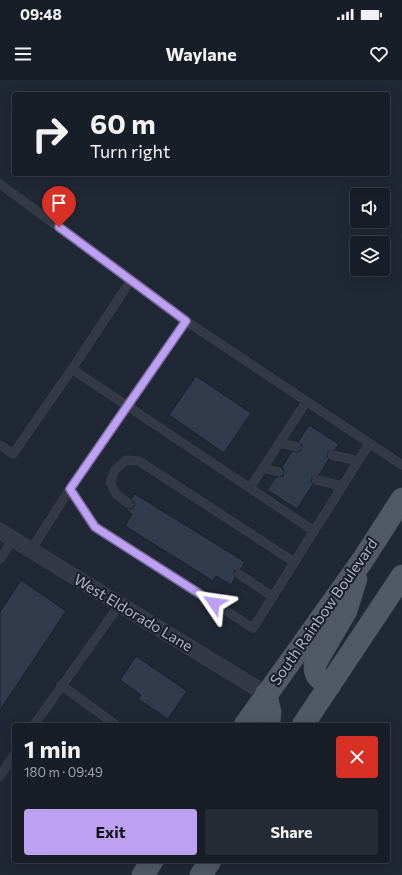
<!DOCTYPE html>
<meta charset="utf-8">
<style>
:root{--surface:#181e28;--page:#252b34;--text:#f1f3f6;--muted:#9fa2a8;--line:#363c45;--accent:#bca0f2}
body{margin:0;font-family:Commissioner,sans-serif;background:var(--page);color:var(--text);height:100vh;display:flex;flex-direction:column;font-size:15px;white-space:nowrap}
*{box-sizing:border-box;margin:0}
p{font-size:13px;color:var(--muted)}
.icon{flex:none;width:22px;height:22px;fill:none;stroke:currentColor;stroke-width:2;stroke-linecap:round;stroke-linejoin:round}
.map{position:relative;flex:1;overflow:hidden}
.drawer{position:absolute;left:12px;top:643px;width:378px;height:140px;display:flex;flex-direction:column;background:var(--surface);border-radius:4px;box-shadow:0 4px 16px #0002,0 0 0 1px var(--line)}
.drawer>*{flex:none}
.hud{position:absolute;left:12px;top:12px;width:378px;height:84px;border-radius:4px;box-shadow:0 4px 16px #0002,0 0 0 1px var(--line);background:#181e28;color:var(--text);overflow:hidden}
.tools{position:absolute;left:350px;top:108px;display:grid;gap:8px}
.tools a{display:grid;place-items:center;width:40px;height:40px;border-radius:4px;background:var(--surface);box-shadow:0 4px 16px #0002,0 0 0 1px var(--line);font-size:20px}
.pin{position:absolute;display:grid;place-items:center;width:34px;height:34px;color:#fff;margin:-41px -17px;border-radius:50% 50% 50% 0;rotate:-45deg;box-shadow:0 0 4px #0007}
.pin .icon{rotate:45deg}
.me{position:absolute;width:44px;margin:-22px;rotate:302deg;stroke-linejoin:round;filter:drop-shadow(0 0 3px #0008)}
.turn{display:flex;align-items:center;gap:14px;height:84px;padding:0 12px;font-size:18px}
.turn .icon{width:52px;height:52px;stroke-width:2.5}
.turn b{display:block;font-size:28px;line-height:34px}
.round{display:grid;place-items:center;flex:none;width:42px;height:42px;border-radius:4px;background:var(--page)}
.summary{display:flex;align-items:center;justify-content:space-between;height:68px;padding:0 12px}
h1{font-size:24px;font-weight:700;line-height:30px}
.button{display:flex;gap:8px;margin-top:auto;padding:8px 12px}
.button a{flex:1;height:46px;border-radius:4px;background:var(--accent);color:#111;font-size:16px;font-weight:700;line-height:46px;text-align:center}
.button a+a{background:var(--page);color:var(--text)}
.status{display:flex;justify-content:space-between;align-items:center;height:28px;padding:0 20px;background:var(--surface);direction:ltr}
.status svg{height:11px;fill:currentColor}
header{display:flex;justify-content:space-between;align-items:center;height:52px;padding:0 12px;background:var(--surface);font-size:18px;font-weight:700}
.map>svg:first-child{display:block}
.building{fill:#323b4c;stroke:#1a212c}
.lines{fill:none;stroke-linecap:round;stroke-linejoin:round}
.service-casing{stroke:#3c434f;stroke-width:9}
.minor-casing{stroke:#3c434f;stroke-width:16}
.primary-casing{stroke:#3c434f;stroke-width:23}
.service{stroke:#333a46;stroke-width:8}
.minor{stroke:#333a46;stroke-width:15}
.primary{stroke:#515966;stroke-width:22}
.route-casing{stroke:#7a689d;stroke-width:10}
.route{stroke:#bca0f2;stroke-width:7}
.labels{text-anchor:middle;stroke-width:4;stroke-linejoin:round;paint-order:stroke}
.street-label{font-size:15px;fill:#adb4c3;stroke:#191f2a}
</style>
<div class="status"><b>09:48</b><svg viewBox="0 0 49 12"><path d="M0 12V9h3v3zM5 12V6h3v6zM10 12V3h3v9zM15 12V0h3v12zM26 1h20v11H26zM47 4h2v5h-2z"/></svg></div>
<header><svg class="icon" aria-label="menu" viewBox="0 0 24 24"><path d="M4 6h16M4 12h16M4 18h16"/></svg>Waylane<svg class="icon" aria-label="heart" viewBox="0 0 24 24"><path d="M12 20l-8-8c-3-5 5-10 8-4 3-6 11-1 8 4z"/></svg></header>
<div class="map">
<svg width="402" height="795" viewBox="0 0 402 795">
<rect width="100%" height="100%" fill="#202835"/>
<g class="building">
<polygon points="196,296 251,333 224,373 169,335"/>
<polygon points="309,345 339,364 335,370 328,372 327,376 329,379 319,395 312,397 311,401 313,404 297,429 267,410 276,397 283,396 284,391 282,387 292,371 298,372 301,370 302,365 298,362"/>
<polygon points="135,414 245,482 241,489 234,491 235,498 231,505 216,496 213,501 125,446 132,434 125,429 131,429 134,427 134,422 131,419"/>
<polygon points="21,500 66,531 0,630 0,532"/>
<polygon points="136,576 187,611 168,639 138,619 141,615 120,600"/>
</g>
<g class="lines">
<g class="service-casing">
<g id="service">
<polyline points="0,104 186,241"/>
<polyline points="280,363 297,367"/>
<polyline points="0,365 13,374 72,289 131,200"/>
<polyline points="332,375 358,381"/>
<polyline points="263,388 279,392"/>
<polyline points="316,400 342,406"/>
<polyline points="250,408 306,322"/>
<polyline points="70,409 95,447 253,548 314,451 72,289"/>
<polyline points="129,424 116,414 110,402 115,390 126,380 139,381 294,482"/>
<polyline points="314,451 369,364"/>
<polyline points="31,470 70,409 186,241 402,385"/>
<polyline points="0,479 13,460"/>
<polyline points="239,494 273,517"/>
<polyline points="61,605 116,645"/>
<polyline points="34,645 120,524"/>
<polyline points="0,696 14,675"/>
</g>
</g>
<g class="minor-casing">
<polyline id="minor" points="0,451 266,614"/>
</g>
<g class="primary-casing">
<g id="primary">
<path d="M330 605C320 599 314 597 315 584L346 531 356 499"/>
<polyline points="266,614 270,632 269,645"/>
<polyline points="245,645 362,481 402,419"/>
<polyline points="303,645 402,496"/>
<polyline points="143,795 152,781"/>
<polyline points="201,795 210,781"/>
</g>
</g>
<use href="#service" class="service"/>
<use href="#minor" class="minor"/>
<use href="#primary" class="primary"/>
</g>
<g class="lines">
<g class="route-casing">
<polyline id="route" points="59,147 186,241 70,409 95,447 214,523"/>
</g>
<use href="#route" class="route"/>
</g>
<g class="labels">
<g class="street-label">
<text transform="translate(324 532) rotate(-55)" y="5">South Rainbow Boulevard</text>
<text transform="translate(133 533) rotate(31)" y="5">West Eldorado Lane</text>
</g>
</g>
</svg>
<div class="tools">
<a><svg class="icon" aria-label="sound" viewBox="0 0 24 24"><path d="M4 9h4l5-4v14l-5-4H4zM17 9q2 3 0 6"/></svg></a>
<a><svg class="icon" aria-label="layers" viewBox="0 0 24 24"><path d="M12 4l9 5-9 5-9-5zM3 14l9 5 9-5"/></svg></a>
</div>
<div class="pin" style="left:59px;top:147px;background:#d93025"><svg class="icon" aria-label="arrive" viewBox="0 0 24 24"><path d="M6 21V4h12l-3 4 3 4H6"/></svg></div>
<svg class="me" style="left:214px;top:523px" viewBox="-20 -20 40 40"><path d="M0-17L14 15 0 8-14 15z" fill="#bca0f2" stroke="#fff" stroke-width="4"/></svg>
<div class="hud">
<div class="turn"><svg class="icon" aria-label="right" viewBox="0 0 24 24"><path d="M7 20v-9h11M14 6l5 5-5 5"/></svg><div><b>60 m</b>Turn right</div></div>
</div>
<section class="drawer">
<div class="summary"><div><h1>1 min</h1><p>180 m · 09:49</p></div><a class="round" style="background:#d93025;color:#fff"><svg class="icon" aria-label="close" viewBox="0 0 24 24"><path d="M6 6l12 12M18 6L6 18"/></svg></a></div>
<div class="button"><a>Exit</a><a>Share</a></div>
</section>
</div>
